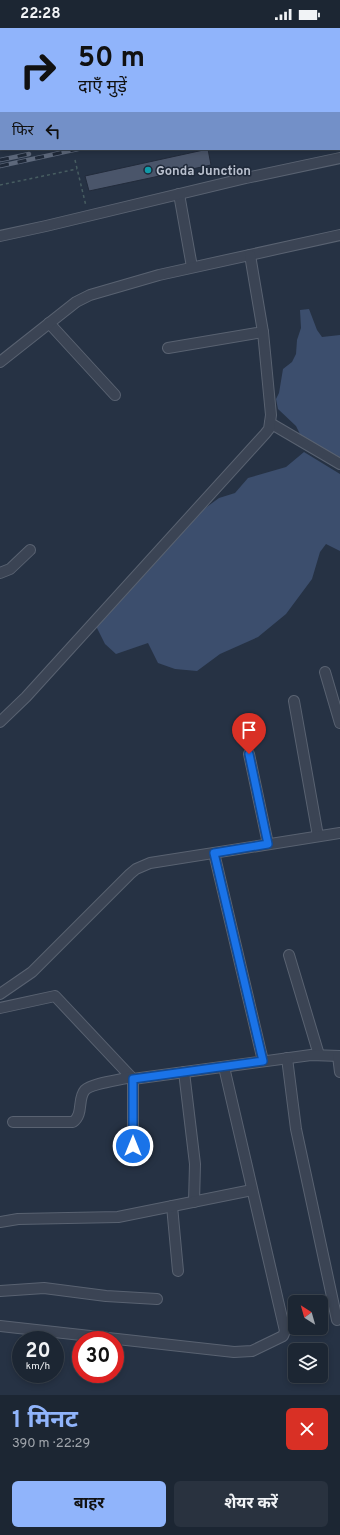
<!DOCTYPE html>
<html lang="hi">
<meta charset="utf-8">
<style>
:root{--surface:#1c2633;--page:#29323f;--text:#f1f3f6;--muted:#a0a5ac;--line:#3a434e;--accent:#90b4fb}
body{margin:0;font-family:Overpass,"Noto Sans Devanagari",sans-serif;background:var(--page);color:var(--text);height:100vh;display:flex;flex-direction:column;font-size:15px;white-space:nowrap}
*{box-sizing:border-box;margin:0}
p{font-size:13px;color:var(--muted)}
.icon{flex:none;width:22px;height:22px;fill:none;stroke:currentColor;stroke-width:2;stroke-linecap:round;stroke-linejoin:round}
.map{position:relative;height:1367px;overflow:hidden}
.panel{display:flex;flex-direction:column;background:var(--surface);flex:1}
.panel>*{flex:none}
.top-card{position:absolute;left:0px;top:0px;width:340px;height:122px;box-shadow:0 2px 6px #0003,0 0 0 1px var(--line);background:#90b4fb;color:#111;overflow:hidden}
.needle{width:26px;rotate:323deg}
.fabs{position:absolute;left:288px;top:1267px;display:grid;gap:8px}
.fabs a{display:grid;place-items:center;width:40px;height:40px;border-radius:6px;background:var(--surface);box-shadow:0 2px 6px #0003,0 0 0 1px var(--line);font-size:20px}
.speed{position:absolute;left:12px;top:1303px;display:flex;gap:8px;font-size:20px;font-weight:700;text-align:center}
.speed>*{display:grid;place-content:center;width:52px;height:52px;border-radius:50%;background:var(--surface);box-shadow:0 2px 6px #0003,0 0 0 1px var(--line);line-height:1}
.speed small{font-size:10px;font-weight:400}
.speed .limit{border:6px solid #d22;background:#fff;color:#111}
.pin{position:absolute;display:grid;place-items:center;width:34px;height:34px;color:#fff;margin:-41px -17px;border-radius:50% 50% 50% 0;rotate:-45deg;box-shadow:0 0 4px #0007}
.pin .icon{rotate:45deg}
.me{position:absolute;width:44px;margin:-22px;rotate:0deg;stroke-linejoin:round;filter:drop-shadow(0 0 3px #0008)}
.turn{display:flex;align-items:center;gap:14px;height:84px;padding:0 12px;font-size:18px}
.turn .icon{width:52px;height:52px;stroke-width:2.5}
.turn b{display:block;font-size:28px;line-height:34px}
.then{display:flex;align-items:center;height:38px;padding:0 12px;background:#0003;gap:8px;font-size:15px}
.round{display:grid;place-items:center;flex:none;width:42px;height:42px;border-radius:6px;background:var(--page)}
.headline{display:flex;align-items:center;justify-content:space-between;height:68px;padding:0 12px}
h1{font-size:24px;font-weight:700;line-height:30px;color:var(--accent)}
.primary-button{display:flex;gap:8px;margin-top:auto;padding:8px 12px}
.primary-button a{flex:1;height:46px;border-radius:6px;background:var(--accent);color:#111;font-size:16px;font-weight:700;line-height:46px;text-align:center}
.primary-button a+a{background:var(--page);color:var(--text)}
.status{display:flex;justify-content:space-between;align-items:center;height:28px;padding:0 20px;background:var(--surface);direction:ltr}
.status svg{height:11px;fill:currentColor}
.map>svg:first-child{display:block}
.water{fill:#3c4e6d}
.building{fill:#4a556a;stroke:#222b3b}
.lines{fill:none;stroke-linecap:round;stroke-linejoin:round}
.minor-casing{stroke:#596271;stroke-width:12}
.path{stroke:#475d61;stroke-width:1.5;stroke-dasharray:3 3;stroke-linecap:butt}
.minor{stroke:#3b4454;stroke-width:10}
.rail-casing{stroke:#5d687b;stroke-width:4.5}
.rail{stroke:#1f2939;stroke-width:3;stroke-dasharray:9;stroke-linecap:butt}
.route-casing{stroke:#114b97;stroke-width:10}
.route{stroke:#1a73e8;stroke-width:7}
.culture-dot{fill:#0f9aa8;stroke:#1f2939;stroke-width:1.5}
.labels{text-anchor:middle;stroke-width:3;stroke-linejoin:round;paint-order:stroke}
.poi-label{font-size:13px;font-weight:bold;fill:#b8bfcd;stroke:#1f2939;text-anchor:start}
</style>
<div class="status"><b>22:28</b><svg viewBox="0 0 49 12"><path d="M0 12V9h3v3zM5 12V6h3v6zM10 12V3h3v9zM15 12V0h3v12zM26 1h20v11H26zM47 4h2v5h-2z"/></svg></div>
<div class="map">
<svg width="340" height="1367" viewBox="0 0 340 1367">
<rect width="100%" height="100%" fill="#263244"/>
<g class="water">
<polygon points="309,281 317,302 322,309 340,307 340,431 302,410 296,398 278,381 276,371 279,365 283,341 292,334 296,326 297,312 301,300 300,282"/>
<polygon points="304,424 340,446 340,523 326,516 320,524 312,551 286,586 258,609 220,626 197,643 175,641 158,635 148,615 116,626 105,616 96,598 189,492 219,470 235,465 248,450 286,439"/>
</g>
<polygon class="building" points="208,121 211,137 89,163 85,148"/>
<g class="lines">
<g class="minor-casing">
<g id="minor">
<polyline points="179,166 192,239"/>
<polyline points="0,208 46,198 246,150 340,130"/>
<polyline points="49,295 115,367"/>
<polyline points="168,320 263,304"/>
<polyline points="0,334 76,274 90,267 159,247 340,207"/>
<polyline points="270,395 340,436"/>
<polyline points="0,545 10,541 30,522"/>
<polyline points="325,644 340,695"/>
<polyline points="294,673 318,808"/>
<polyline points="0,694 26,669 265,406 269,401 271,387 263,304 250,227"/>
<polyline points="249,726 268,816"/>
<polyline points="214,825 263,1033"/>
<polyline points="289,927 319,1027"/>
<polyline points="0,966 32,944 130,846 136,841 150,835 340,805"/>
<polyline points="0,980 55,968 133,1051 311,1027 340,1028"/>
<polyline points="338,1028 340,1044"/>
<polyline points="287,1030 296,1101 337,1292"/>
<polyline points="184,1044 195,1136 194,1174"/>
<polyline points="133,1051 133,1131"/>
<path d="M13 1094H73C84 1086 77 1071 85 1062 92 1055 121 1052 131 1049"/>
<polyline points="172,1178 178,1243"/>
<polyline points="0,1194 18,1191 118,1189 252,1162"/>
<polyline points="0,1263 44,1260 106,1268 157,1271"/>
<polyline points="0,1298 234,1324 252,1323 283,1308 285,1303 224,1039"/>
</g>
</g>
<g class="path">
<polyline points="0,49 1,49"/>
<polyline points="0,116 1,115"/>
<polyline points="75,132 86,178"/>
<polyline points="0,157 77,141"/>
</g>
<use href="#minor" class="minor"/>
<g class="rail-casing">
<g id="rail">
<polyline points="263,1 267,0"/>
<polyline points="339,57 340,57"/>
<polyline points="0,59 1,59"/>
<polyline points="339,63 340,63"/>
<polyline points="0,132 29,126"/>
<polyline points="0,138 78,121"/>
</g>
</g>
<use href="#rail" class="rail"/>
</g>
<g class="lines">
<g class="route-casing">
<polyline id="route" points="133,1118 133,1051 263,1033 214,825 268,816 249,726"/>
</g>
<use href="#route" class="route"/>
</g>
<circle class="culture-dot" cx="148" cy="142" r="4"/>
<g class="labels">
<g class="poi-label">
<text x="156" y="147">Gonda Junction</text>
</g>
</g>
</svg>
<div class="fabs">
<a><svg class="needle" viewBox="-14 -14 28 28"><path d="M0-13l5 13h-10z" fill="#e53935"/><path d="M0 13l5-13h-10z" fill="#a0a5ac"/></svg></a>
<a><svg class="icon" aria-label="layers" viewBox="0 0 24 24"><path d="M12 4l9 5-9 5-9-5zM3 14l9 5 9-5"/></svg></a>
</div>
<div class="speed"><div>20<small>km/h</small></div><div class="limit">30</div></div>
<div class="pin" style="left:249px;top:726px;background:#d93025"><svg class="icon" aria-label="arrive" viewBox="0 0 24 24"><path d="M6 21V4h12l-3 4 3 4H6"/></svg></div>
<svg class="me" style="left:133px;top:1118px" viewBox="-20 -20 40 40"><circle r="17" fill="#1a73e8" stroke="#fff" stroke-width="3"/><path d="M0-11L8 9 0 5-8 9z" fill="#fff"/></svg>
<div class="top-card">
<div class="turn"><svg class="icon" aria-label="right" viewBox="0 0 24 24"><path d="M7 20v-9h11M14 6l5 5-5 5"/></svg><div><b>50 m</b>दाएँ मुड़ें</div></div>
<div class="then">फिर<svg class="icon" aria-label="left" viewBox="0 0 24 24"><path d="M17 20v-9H6M10 6l-5 5 5 5"/></svg></div>
</div>
</div>
<section class="panel">
<div class="headline"><div><h1>1 मिनट</h1><p>390 m · 22:29</p></div><a class="round" style="background:#d93025;color:#fff"><svg class="icon" aria-label="close" viewBox="0 0 24 24"><path d="M6 6l12 12M18 6L6 18"/></svg></a></div>
<div class="primary-button"><a>बाहर</a><a>शेयर करें</a></div>
</section>
